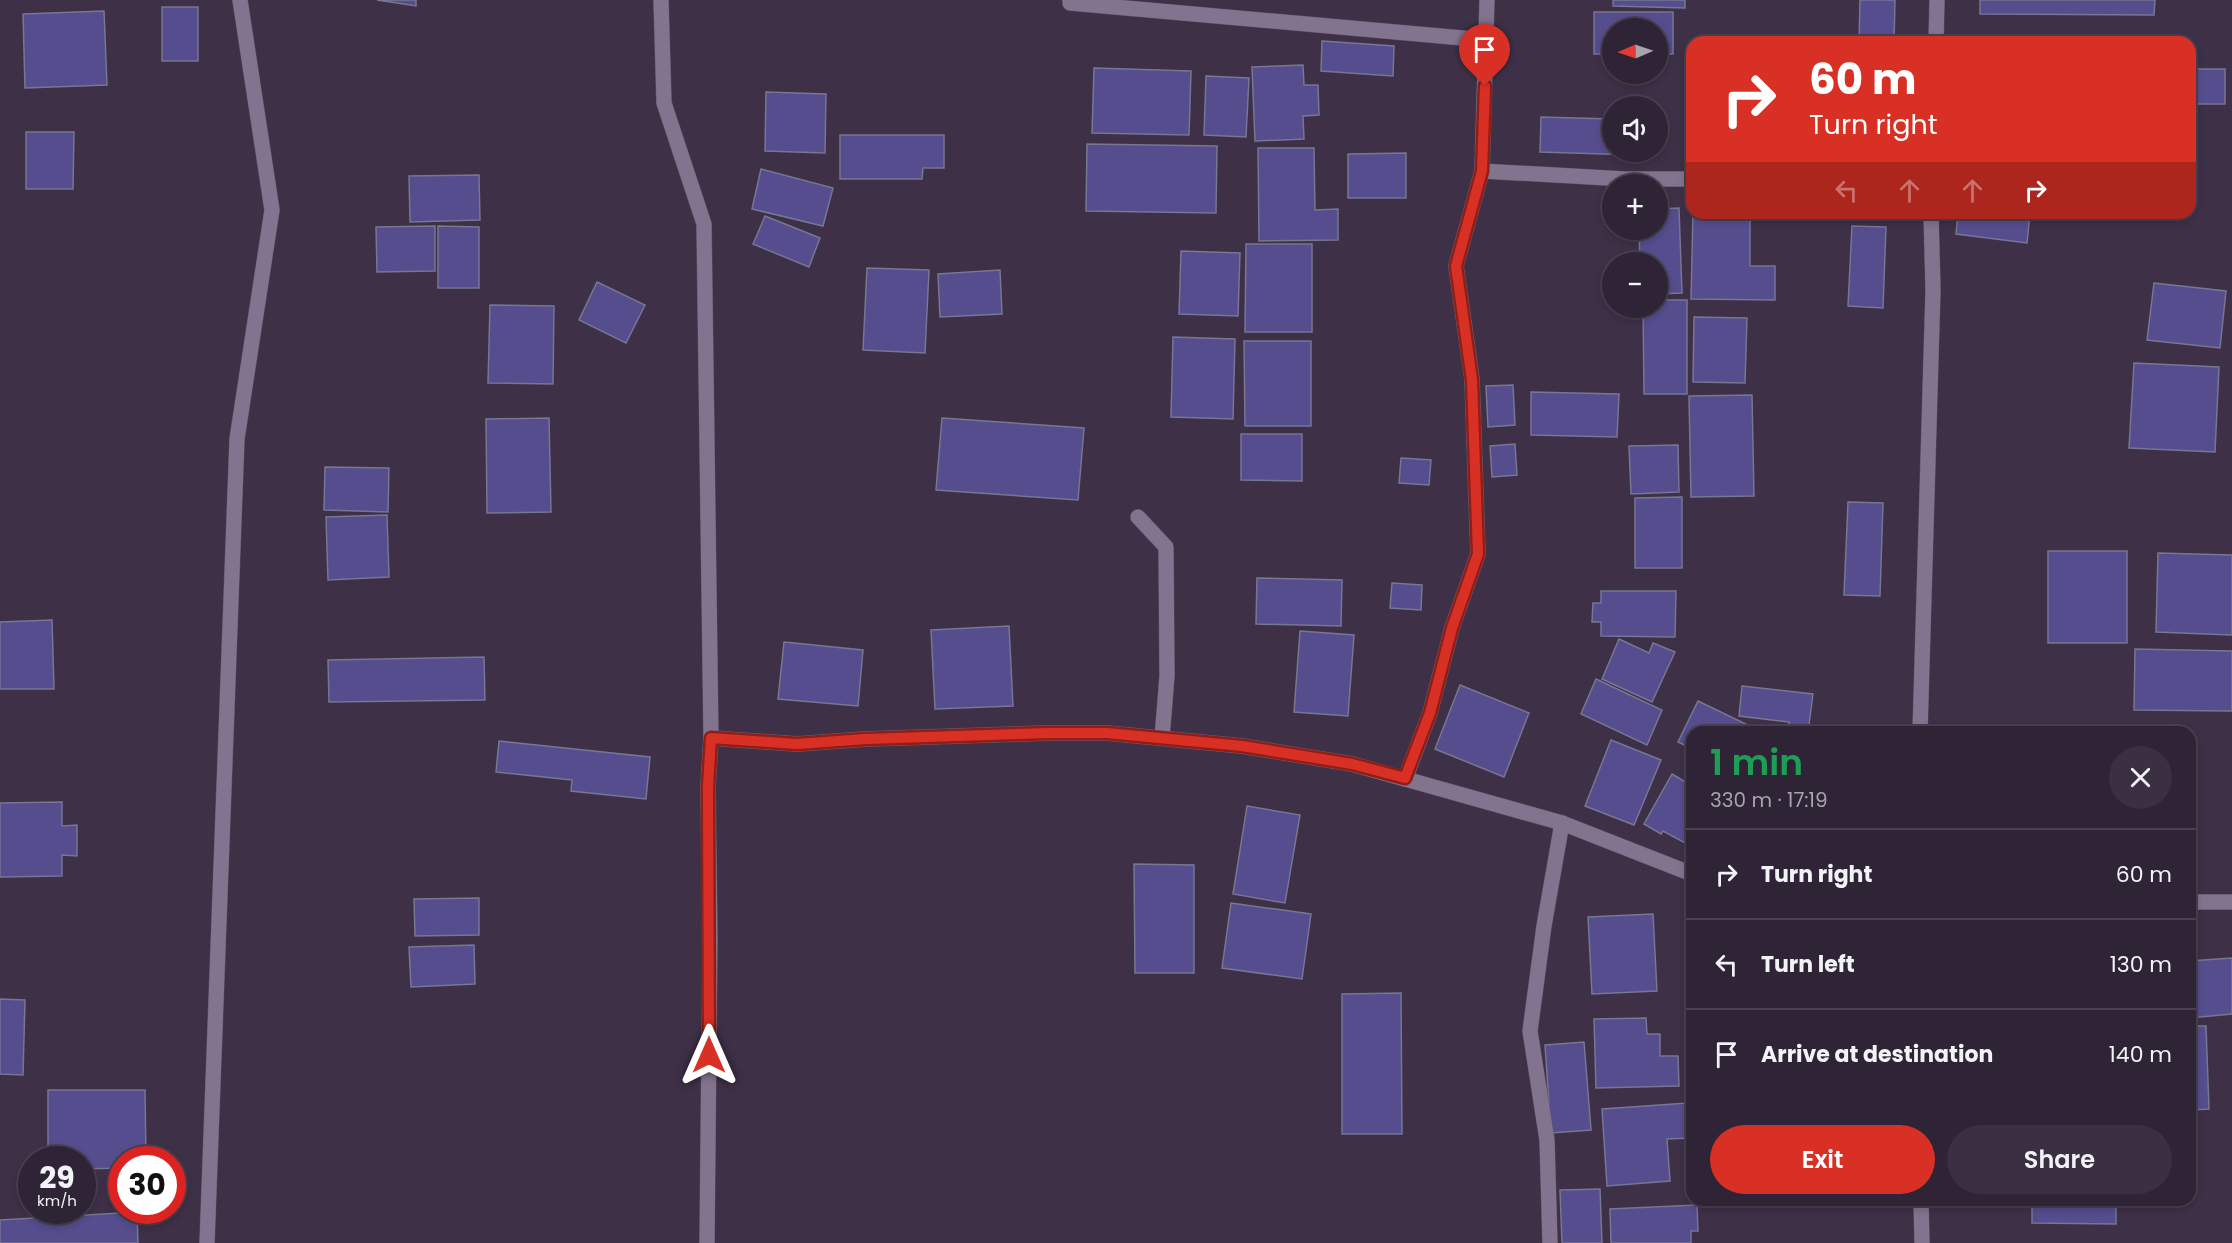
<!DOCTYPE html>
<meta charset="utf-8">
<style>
:root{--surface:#2e2435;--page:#3a3041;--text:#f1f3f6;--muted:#a7a4ad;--line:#494150;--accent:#d93025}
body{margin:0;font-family:Poppins,sans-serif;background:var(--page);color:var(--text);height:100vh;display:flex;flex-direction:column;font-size:22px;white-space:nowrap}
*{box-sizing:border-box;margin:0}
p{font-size:20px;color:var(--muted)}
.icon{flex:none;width:33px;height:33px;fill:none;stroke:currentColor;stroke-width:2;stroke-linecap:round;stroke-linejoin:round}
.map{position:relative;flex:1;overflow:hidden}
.panel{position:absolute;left:1686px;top:726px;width:510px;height:480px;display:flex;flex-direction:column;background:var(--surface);border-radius:18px;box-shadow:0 3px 9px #0003,0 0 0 2px var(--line)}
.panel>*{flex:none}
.banner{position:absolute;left:1686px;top:36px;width:510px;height:183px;border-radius:18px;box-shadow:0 3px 9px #0003,0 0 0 2px var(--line);background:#d93025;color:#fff;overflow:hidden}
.needle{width:39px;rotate:268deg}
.fabs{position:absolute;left:1602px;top:18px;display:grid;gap:12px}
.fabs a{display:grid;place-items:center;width:66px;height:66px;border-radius:50%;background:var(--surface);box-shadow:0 3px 9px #0003,0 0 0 2px var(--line);font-size:30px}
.speed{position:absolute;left:18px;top:1146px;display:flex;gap:12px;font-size:30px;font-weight:700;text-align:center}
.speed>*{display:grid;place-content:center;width:78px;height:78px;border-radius:50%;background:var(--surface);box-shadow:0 3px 9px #0003,0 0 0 2px var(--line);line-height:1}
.speed small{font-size:15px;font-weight:400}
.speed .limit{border:9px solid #d22;background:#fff;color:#111}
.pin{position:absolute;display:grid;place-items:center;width:51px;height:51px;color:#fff;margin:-62px -26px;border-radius:50% 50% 50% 0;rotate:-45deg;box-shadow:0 0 6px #0007}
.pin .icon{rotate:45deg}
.me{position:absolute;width:66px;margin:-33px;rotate:0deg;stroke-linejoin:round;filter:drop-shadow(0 0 4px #0008)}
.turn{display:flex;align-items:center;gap:21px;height:126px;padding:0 24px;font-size:27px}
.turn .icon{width:78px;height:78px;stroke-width:2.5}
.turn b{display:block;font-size:42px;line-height:51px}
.lanes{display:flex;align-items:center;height:57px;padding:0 24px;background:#0003;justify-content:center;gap:30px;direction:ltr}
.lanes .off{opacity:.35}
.round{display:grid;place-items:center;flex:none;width:63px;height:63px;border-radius:32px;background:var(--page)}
.head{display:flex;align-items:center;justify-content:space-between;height:102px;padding:0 24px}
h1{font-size:36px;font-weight:600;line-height:45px;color:#1e9e55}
.action{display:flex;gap:12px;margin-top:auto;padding:12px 24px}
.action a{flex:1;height:69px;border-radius:36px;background:var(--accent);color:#fff;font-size:24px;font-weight:600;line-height:69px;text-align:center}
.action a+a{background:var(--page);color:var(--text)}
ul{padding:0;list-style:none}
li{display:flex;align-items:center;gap:18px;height:90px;padding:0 24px;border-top:2px solid var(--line)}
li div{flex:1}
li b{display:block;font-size:22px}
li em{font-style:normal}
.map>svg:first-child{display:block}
.building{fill:#554d8d;stroke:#777693;stroke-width:1.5}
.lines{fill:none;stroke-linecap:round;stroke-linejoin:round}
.street-casing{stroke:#5b4f63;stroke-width:16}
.street{stroke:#82738e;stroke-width:15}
.route-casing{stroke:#8d1f18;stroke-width:15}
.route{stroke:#d93025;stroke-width:10}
</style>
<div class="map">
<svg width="2232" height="1243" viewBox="0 0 2232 1243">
<rect width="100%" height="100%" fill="#3e3047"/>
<g class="building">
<polygon points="377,0 416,0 416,6"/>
<polygon points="1613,0 1685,0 1685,8 1613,6"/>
<polygon points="1860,0 1895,0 1894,42 1859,42"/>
<polygon points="1980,0 2155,0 2154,15 1980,14"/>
<rect x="162" y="7" width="36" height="54"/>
<polygon points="104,11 107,85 25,88 23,14"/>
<polygon points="1594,12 1673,12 1673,54 1658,54 1658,28 1612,28 1612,54 1594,54"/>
<polygon points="1322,41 1394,46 1393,76 1321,71"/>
<polygon points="1303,65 1304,85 1318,85 1319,115 1303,116 1304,139 1255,141 1252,67"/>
<polygon points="1094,68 1191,71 1189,135 1092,133"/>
<rect x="2190" y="69" width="35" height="35"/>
<polygon points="1206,76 1249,78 1246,137 1204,135"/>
<polygon points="766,92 826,94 825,153 765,151"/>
<polygon points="1541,117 1612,119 1612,152 1635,152 1635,155 1540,152"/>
<polygon points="26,132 74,132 73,189 26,189"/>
<polygon points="840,135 944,135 944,168 923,168 922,179 840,179"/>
<polygon points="1087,144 1217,146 1216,213 1086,211"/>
<polygon points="1258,148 1314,148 1315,210 1338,209 1338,240 1259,241"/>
<polygon points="1406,153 1406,198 1348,198 1348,154"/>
<polygon points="761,169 833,188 823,226 752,209"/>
<polygon points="479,175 480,220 410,222 409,176"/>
<polygon points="1679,208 1682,293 1658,294 1658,262 1640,262 1639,230 1658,230 1658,209"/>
<polygon points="1693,213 1750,213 1750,266 1775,266 1775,300 1691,299"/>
<polygon points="1958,213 2030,213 2027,243 1956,234"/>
<polygon points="765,216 820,238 809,267 753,244"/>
<polygon points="435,226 435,271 377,272 376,227"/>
<polygon points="438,226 479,227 479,288 438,288"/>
<polygon points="1852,226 1886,227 1883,308 1848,306"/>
<polygon points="1246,244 1312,244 1312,332 1245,332"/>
<polygon points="1181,251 1240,253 1238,316 1179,314"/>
<polygon points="867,268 929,270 925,353 863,350"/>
<polygon points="1000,270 1002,314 940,317 938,274"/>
<polygon points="597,282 645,305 626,343 579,320"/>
<polygon points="2154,283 2226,291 2220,348 2147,340"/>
<polygon points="1658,300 1687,300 1687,394 1644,394 1643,308 1658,308"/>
<polygon points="490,305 554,306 553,384 488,383"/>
<polygon points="1694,317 1747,318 1745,383 1693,382"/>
<polygon points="1173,337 1235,339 1233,419 1171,417"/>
<polygon points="1244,341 1311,341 1311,426 1245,426"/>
<polygon points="2134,363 2219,367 2215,452 2129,448"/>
<polygon points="1513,385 1515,425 1488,427 1486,386"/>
<polygon points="1531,392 1619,394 1617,437 1531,435"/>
<polygon points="1752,395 1754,496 1691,497 1689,396"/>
<polygon points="549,418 551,512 487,513 486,419"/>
<polygon points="942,418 1084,428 1078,500 936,490"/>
<polygon points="1241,434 1302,434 1302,481 1241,480"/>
<polygon points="1515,444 1517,475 1492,477 1490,446"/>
<polygon points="1678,445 1679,492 1631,494 1629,446"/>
<polygon points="1401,458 1431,460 1429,485 1399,483"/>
<polygon points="325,467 389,468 388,512 324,510"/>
<polygon points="1682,497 1682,568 1635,568 1635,498"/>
<polygon points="1848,502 1883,503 1880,596 1844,595"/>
<polygon points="387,515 389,577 328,580 326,517"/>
<rect x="2048" y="551" width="79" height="92"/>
<polygon points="2158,553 2232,555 2232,635 2156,632"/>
<polygon points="1257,578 1342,580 1341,626 1256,624"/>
<polygon points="1392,583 1422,585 1421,610 1390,608"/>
<polygon points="1601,591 1676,591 1675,637 1601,636 1601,622 1592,622 1593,603 1601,603"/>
<polygon points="52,620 54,689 0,689 0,622"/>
<polygon points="1009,626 1013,706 935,709 931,630"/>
<polygon points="1300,631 1354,635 1348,716 1294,712"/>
<polygon points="1619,639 1649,653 1653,643 1675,652 1652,702 1602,679"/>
<polygon points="784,642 863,650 858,706 778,699"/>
<polygon points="2135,649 2232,651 2232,711 2134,710"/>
<polygon points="484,657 485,700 329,702 328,660"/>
<polygon points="1596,679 1662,710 1647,745 1581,714"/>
<polygon points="1460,685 1529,713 1504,777 1435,749"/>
<polygon points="1742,686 1813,694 1808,732 1788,732 1789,722 1739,716"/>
<polygon points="1698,701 1748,725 1745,732 1692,732 1692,749 1678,742"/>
<polygon points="1611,740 1661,760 1634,825 1585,806"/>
<polygon points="499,741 650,757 646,799 571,791 572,780 496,772"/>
<polygon points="1672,774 1692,786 1690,799 1692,800 1692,841 1689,839 1687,844 1663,831 1661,834 1644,824"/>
<polygon points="62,802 62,826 77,825 77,856 62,855 62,876 0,877 0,803"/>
<polygon points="1247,806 1300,815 1285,903 1233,894"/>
<polygon points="1134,864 1194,865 1194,973 1135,973"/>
<polygon points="479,898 479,935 415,936 414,899"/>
<polygon points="1231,903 1311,914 1302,979 1222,968"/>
<polygon points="1653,914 1657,991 1592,994 1588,917"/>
<polygon points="474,945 475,984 411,987 409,947"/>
<polygon points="2232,958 2232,1014 2190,1018 2190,961"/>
<polygon points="1401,993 1402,1134 1342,1134 1342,994"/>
<polygon points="0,999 25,1000 23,1075 0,1074"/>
<polygon points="1646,1018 1647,1034 1660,1034 1660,1056 1678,1056 1679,1086 1596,1088 1594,1019"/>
<polygon points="2190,1026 2206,1026 2209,1109 2190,1110"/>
<polygon points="1584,1042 1591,1130 1551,1133 1545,1045"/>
<polygon points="48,1090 145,1090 146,1160 122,1160 122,1168 82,1169 82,1160 48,1160"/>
<polygon points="1688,1103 1690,1138 1667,1139 1670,1181 1607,1186 1602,1109"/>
<polygon points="1600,1189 1602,1243 1562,1243 1560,1190"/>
<polygon points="2032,1200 2116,1200 2116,1224 2032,1223"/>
<polygon points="1697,1205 1698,1231 1691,1231 1691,1243 1611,1243 1610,1209"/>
<polygon points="137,1212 138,1243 0,1243 0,1220"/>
</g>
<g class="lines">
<g class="street-casing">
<g id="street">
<polyline points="661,0 664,103 704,224 711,738 708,786 710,938 707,1243"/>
<polyline points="1070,0 1070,3 1485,40"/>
<polyline points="1487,0 1482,171 1625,179 1692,179"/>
<polyline points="1936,42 1937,0"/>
<polyline points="1138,517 1166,547 1167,676 1162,738"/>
<polyline points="1920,732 1933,290 1931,213"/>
<polyline points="711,738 797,744 866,739 1049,733 1107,733 1242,746 1352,764 1562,823 1692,874"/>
<polyline points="1405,779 1430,713 1452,628 1478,554 1472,379 1456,266 1482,171"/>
<polyline points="2190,902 2232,902"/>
<polyline points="1921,1200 1922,1243"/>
<polyline points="207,1243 237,439 272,210 240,0"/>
<polyline points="1550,1243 1547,1140 1530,1031 1544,926 1562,823"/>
</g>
</g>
<use href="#street" class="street"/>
</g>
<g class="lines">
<g class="route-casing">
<polyline id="route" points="709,1055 708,786 711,738 797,744 866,739 1049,733 1107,733 1242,746 1352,764 1405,778 1430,713 1452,628 1478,554 1472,380 1456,266 1482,171 1485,86"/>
</g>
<use href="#route" class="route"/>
</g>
</svg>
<div class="fabs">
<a><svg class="needle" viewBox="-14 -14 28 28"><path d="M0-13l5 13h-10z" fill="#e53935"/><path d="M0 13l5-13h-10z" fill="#a7a4ad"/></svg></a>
<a><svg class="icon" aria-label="sound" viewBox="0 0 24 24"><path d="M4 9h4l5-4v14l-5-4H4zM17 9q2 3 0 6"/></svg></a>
<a>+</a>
<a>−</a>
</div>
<div class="speed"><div>29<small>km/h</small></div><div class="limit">30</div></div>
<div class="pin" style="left:1485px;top:86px;background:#d93025"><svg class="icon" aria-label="arrive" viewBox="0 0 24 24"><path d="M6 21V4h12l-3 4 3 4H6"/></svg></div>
<svg class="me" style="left:709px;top:1055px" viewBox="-20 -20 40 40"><path d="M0-17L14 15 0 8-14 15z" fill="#d93025" stroke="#fff" stroke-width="4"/></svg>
<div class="banner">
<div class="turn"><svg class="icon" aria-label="right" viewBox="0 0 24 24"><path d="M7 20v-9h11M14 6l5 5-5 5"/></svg><div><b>60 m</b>Turn right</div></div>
<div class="lanes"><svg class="icon off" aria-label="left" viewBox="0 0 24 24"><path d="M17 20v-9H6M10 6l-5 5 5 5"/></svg><svg class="icon off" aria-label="ahead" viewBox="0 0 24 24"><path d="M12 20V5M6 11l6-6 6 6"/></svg><svg class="icon off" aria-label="ahead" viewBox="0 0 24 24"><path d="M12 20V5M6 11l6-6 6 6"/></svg><svg class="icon" aria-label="right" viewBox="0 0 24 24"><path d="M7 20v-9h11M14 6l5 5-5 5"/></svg></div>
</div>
<section class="panel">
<div class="head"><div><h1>1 min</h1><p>330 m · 17:19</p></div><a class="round"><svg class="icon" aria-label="close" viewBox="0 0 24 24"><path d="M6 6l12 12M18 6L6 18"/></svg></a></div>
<ul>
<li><svg class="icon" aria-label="right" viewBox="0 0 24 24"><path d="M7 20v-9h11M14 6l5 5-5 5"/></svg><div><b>Turn right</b></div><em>60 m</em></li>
<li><svg class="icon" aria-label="left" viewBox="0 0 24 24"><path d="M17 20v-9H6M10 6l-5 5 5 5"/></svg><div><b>Turn left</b></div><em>130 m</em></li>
<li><svg class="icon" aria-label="arrive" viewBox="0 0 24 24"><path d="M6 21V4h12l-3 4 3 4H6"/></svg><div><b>Arrive at destination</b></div><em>140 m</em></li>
</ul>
<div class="action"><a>Exit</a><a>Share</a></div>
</section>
</div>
